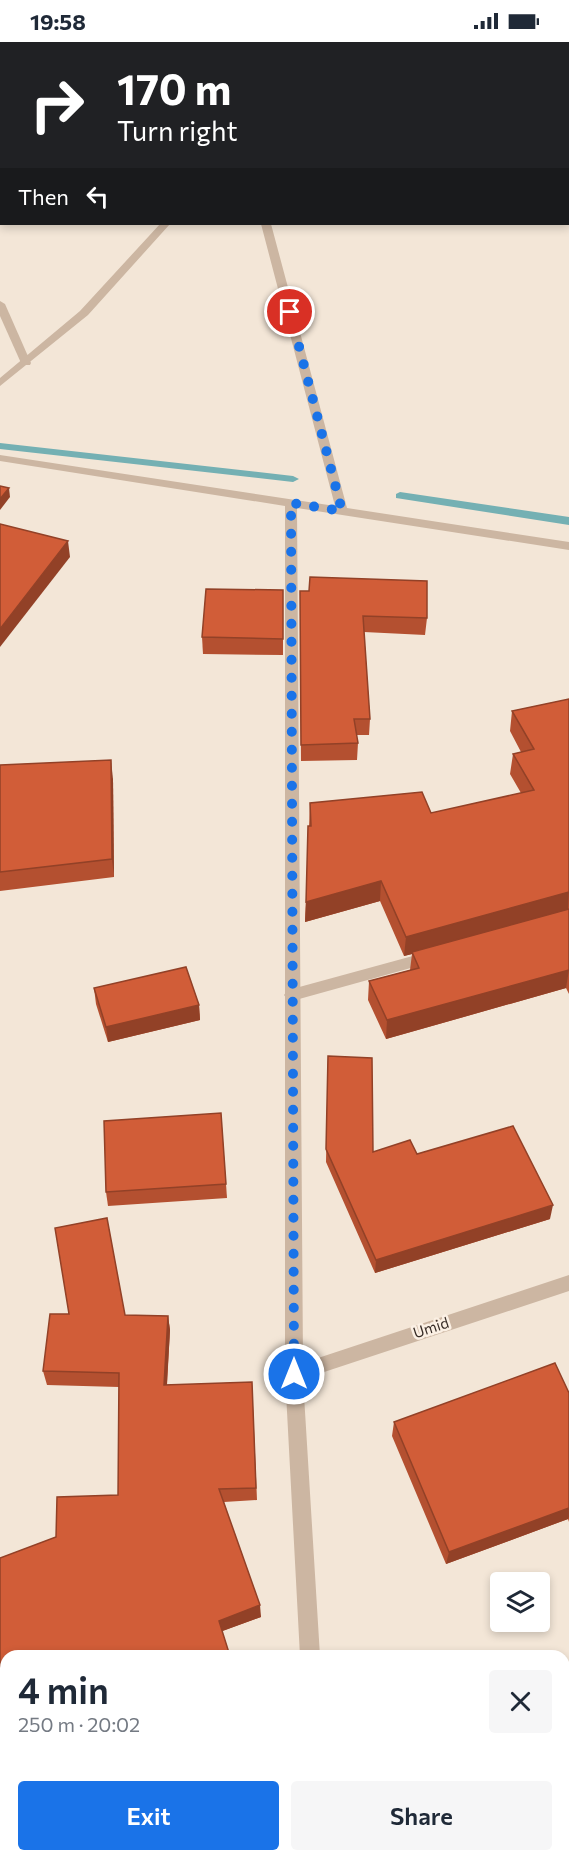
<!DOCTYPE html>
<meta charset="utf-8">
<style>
:root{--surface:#fff;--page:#f6f6f7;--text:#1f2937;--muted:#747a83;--accent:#1a73e8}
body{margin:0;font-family:Commissioner,sans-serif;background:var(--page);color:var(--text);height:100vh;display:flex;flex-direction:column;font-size:22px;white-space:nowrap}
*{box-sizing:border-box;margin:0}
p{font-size:20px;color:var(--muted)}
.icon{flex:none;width:33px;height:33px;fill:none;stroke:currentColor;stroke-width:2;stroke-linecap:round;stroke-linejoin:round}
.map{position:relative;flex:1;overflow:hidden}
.side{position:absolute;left:0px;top:1608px;width:570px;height:212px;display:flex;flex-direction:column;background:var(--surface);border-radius:18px 18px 0 0;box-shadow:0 3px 9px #0003}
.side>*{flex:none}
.top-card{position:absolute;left:0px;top:0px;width:570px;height:183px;box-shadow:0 3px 9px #0003;background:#202124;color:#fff;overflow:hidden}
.tools{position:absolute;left:490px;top:1530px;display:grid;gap:12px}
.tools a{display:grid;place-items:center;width:60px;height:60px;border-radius:6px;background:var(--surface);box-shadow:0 3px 9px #0003;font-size:30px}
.pin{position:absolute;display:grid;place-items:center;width:51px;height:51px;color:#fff;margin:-26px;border:3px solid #fff;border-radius:50%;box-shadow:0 2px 6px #0007}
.me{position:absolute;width:66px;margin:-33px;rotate:0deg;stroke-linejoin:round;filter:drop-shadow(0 0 4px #0008)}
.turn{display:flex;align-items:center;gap:21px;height:126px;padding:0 18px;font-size:27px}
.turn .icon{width:78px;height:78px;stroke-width:2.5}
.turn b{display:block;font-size:42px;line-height:51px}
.then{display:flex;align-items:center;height:57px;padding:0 18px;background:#0003;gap:12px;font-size:22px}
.round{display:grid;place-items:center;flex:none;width:63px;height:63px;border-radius:6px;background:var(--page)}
.overview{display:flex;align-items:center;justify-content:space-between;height:102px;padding:0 18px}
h1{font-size:36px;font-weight:600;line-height:45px}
.primary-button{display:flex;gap:12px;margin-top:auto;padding:12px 18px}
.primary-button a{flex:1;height:69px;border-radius:6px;background:var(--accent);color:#fff;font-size:24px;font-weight:600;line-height:69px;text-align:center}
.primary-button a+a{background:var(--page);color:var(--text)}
.status{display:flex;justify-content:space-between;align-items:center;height:42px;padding:0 30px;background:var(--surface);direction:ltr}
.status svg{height:16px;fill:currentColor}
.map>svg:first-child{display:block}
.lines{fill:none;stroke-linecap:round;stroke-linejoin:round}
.stream{fill:#74b0b3;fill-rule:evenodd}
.path{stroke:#b89f8d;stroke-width:2;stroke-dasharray:2 2;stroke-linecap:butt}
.lane{fill:#ccb6a2;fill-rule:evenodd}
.street{fill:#ccb6a2;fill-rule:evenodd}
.wall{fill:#b45030}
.shaded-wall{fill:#924127}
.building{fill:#d15d38;stroke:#924127;stroke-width:1.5}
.route{stroke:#1a73e8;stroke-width:10;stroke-dasharray:0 18}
.labels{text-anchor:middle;stroke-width:5;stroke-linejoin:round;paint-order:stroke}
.street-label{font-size:15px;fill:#362b25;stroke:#fbf0e4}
</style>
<div class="status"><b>19:58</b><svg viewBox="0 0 49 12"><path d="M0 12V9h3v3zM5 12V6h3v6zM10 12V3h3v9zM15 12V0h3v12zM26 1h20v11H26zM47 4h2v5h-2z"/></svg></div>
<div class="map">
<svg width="569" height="1819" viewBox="0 0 569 1819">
<rect width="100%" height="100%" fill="#f3e6d7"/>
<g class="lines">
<g class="stream">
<polygon points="0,401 293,434 299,437 293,440 0,407"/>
<polygon points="400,450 569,475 569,483 396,456 396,452"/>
</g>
<g class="path">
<polyline points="404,0 407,2"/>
<polyline points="566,2 569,1"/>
</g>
<g class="lane">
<polygon points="0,259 5,262 31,321 30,323 22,323 21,321 0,274"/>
<polygon points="431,909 436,911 439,915 436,919 292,959 287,957 284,953 287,949 292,947"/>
</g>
<g class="street">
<polygon points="325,0 333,0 324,2"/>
<polygon points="160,182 170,182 88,273 0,344 0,336 80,269"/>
<polygon points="261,182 271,182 347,466 569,500 569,508 297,466 303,1321 569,1233 569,1249 303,1337 320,1614 300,1614 285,1332 285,464 0,419 0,413 335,464"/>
<polygon points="311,1814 333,1814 334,1819 312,1819"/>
</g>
</g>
<g class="wall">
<polygon points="283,548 283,613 203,612 202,595"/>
<polygon points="300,549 427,576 425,593 364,590 370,677 369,693 356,693 358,701 357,718 301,719"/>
<polygon points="569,657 569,952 566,946 386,997 368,958 369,939 410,928 412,912 404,914 380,859 305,880 310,761 431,771 521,751 510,732 513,712 521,710 510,689 512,669"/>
<polygon points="0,723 113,737 114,835 0,849"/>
<polygon points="94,946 199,963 200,978 108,1000 96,962"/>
<polygon points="328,1014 373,1110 417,1112 550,1177 375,1231 326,1120"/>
<polygon points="221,1071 227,1156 108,1164 106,1150"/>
<polygon points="125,1273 168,1274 170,1288 167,1343 252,1340 257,1458 224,1460 261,1575 222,1589 6,1614 6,1659 0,1661 0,1516 56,1495 118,1453 119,1345 47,1343 43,1329"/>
<polygon points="569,1351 569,1480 568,1477 446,1522 392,1394 394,1380"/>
<polygon points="261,1814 262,1819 127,1819"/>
</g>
<g class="shaded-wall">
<polygon points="9,446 10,455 0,468 0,457"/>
<polygon points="68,499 70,515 0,605 0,587"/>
<polygon points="111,718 113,737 114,835 112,817"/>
<polygon points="381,839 380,859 305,880 306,860"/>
<polygon points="569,850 568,869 412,910 412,912 404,914 406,895"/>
<polygon points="569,928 566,946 386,997 387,978"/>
<polygon points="199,963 200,978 108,1000 106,985"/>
<polygon points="553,1163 550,1177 375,1231 376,1218"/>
<polygon points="168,1274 170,1288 166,1357 164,1343"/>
<polygon points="569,1466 569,1475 568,1477 446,1522 449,1510"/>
<polygon points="260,1563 261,1575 220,1590 219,1579"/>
<polygon points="6,1647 6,1659 0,1661 0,1649"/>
</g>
<g class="building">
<polygon points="0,444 9,446 0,457"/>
<polygon points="0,482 68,499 0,587"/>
<polygon points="310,535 427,539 427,576 363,574 370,677 354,677 358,701 301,703 300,549 309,549"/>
<polygon points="206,547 283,548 283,597 202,595"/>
<polygon points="569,657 569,850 406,895 381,839 306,860 308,784 311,784 310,761 422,750 431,771 534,748 513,712 534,707 512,669"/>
<polygon points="111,718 112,817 0,830 0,723"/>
<polygon points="569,867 569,928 387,978 369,939 419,926 412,910"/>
<polygon points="186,925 199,963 106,985 94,946"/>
<polygon points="328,1014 372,1016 373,1110 410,1098 417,1112 513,1084 553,1163 376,1218 326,1107"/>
<polygon points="221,1071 226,1142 106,1150 104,1079"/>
<polygon points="107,1176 125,1273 168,1274 164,1343 252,1340 256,1446 219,1447 260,1563 219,1579 230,1614 6,1614 6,1647 0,1649 0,1516 56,1495 57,1455 118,1453 119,1331 43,1329 50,1272 69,1272 55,1186"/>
<polygon points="555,1321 569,1351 569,1466 449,1510 394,1380"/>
<polygon points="127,1814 261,1814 261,1816 127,1819"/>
</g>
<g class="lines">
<polyline class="route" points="290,270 342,469 291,461 294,1332"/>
</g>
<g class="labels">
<g class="street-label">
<text transform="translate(431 1286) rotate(-18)" y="5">Umid</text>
</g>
</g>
</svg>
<div class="tools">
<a><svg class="icon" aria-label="layers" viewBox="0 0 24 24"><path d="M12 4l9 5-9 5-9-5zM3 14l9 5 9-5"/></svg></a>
</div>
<div class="pin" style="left:290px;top:270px;background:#d93025"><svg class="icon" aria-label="arrive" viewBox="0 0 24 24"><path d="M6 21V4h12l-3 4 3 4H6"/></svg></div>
<svg class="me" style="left:294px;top:1332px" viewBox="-20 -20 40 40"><circle r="17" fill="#1a73e8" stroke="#fff" stroke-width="3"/><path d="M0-11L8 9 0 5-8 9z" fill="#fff"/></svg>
<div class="top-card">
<div class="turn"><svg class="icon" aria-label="right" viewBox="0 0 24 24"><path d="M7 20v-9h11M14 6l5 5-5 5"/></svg><div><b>170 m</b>Turn right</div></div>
<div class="then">Then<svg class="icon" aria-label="left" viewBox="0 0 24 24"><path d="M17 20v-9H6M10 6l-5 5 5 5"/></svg></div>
</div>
<section class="side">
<div class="overview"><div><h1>4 min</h1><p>250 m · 20:02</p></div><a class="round"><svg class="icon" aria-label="close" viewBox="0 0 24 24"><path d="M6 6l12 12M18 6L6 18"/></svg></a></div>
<div class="primary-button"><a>Exit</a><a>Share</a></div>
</section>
</div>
